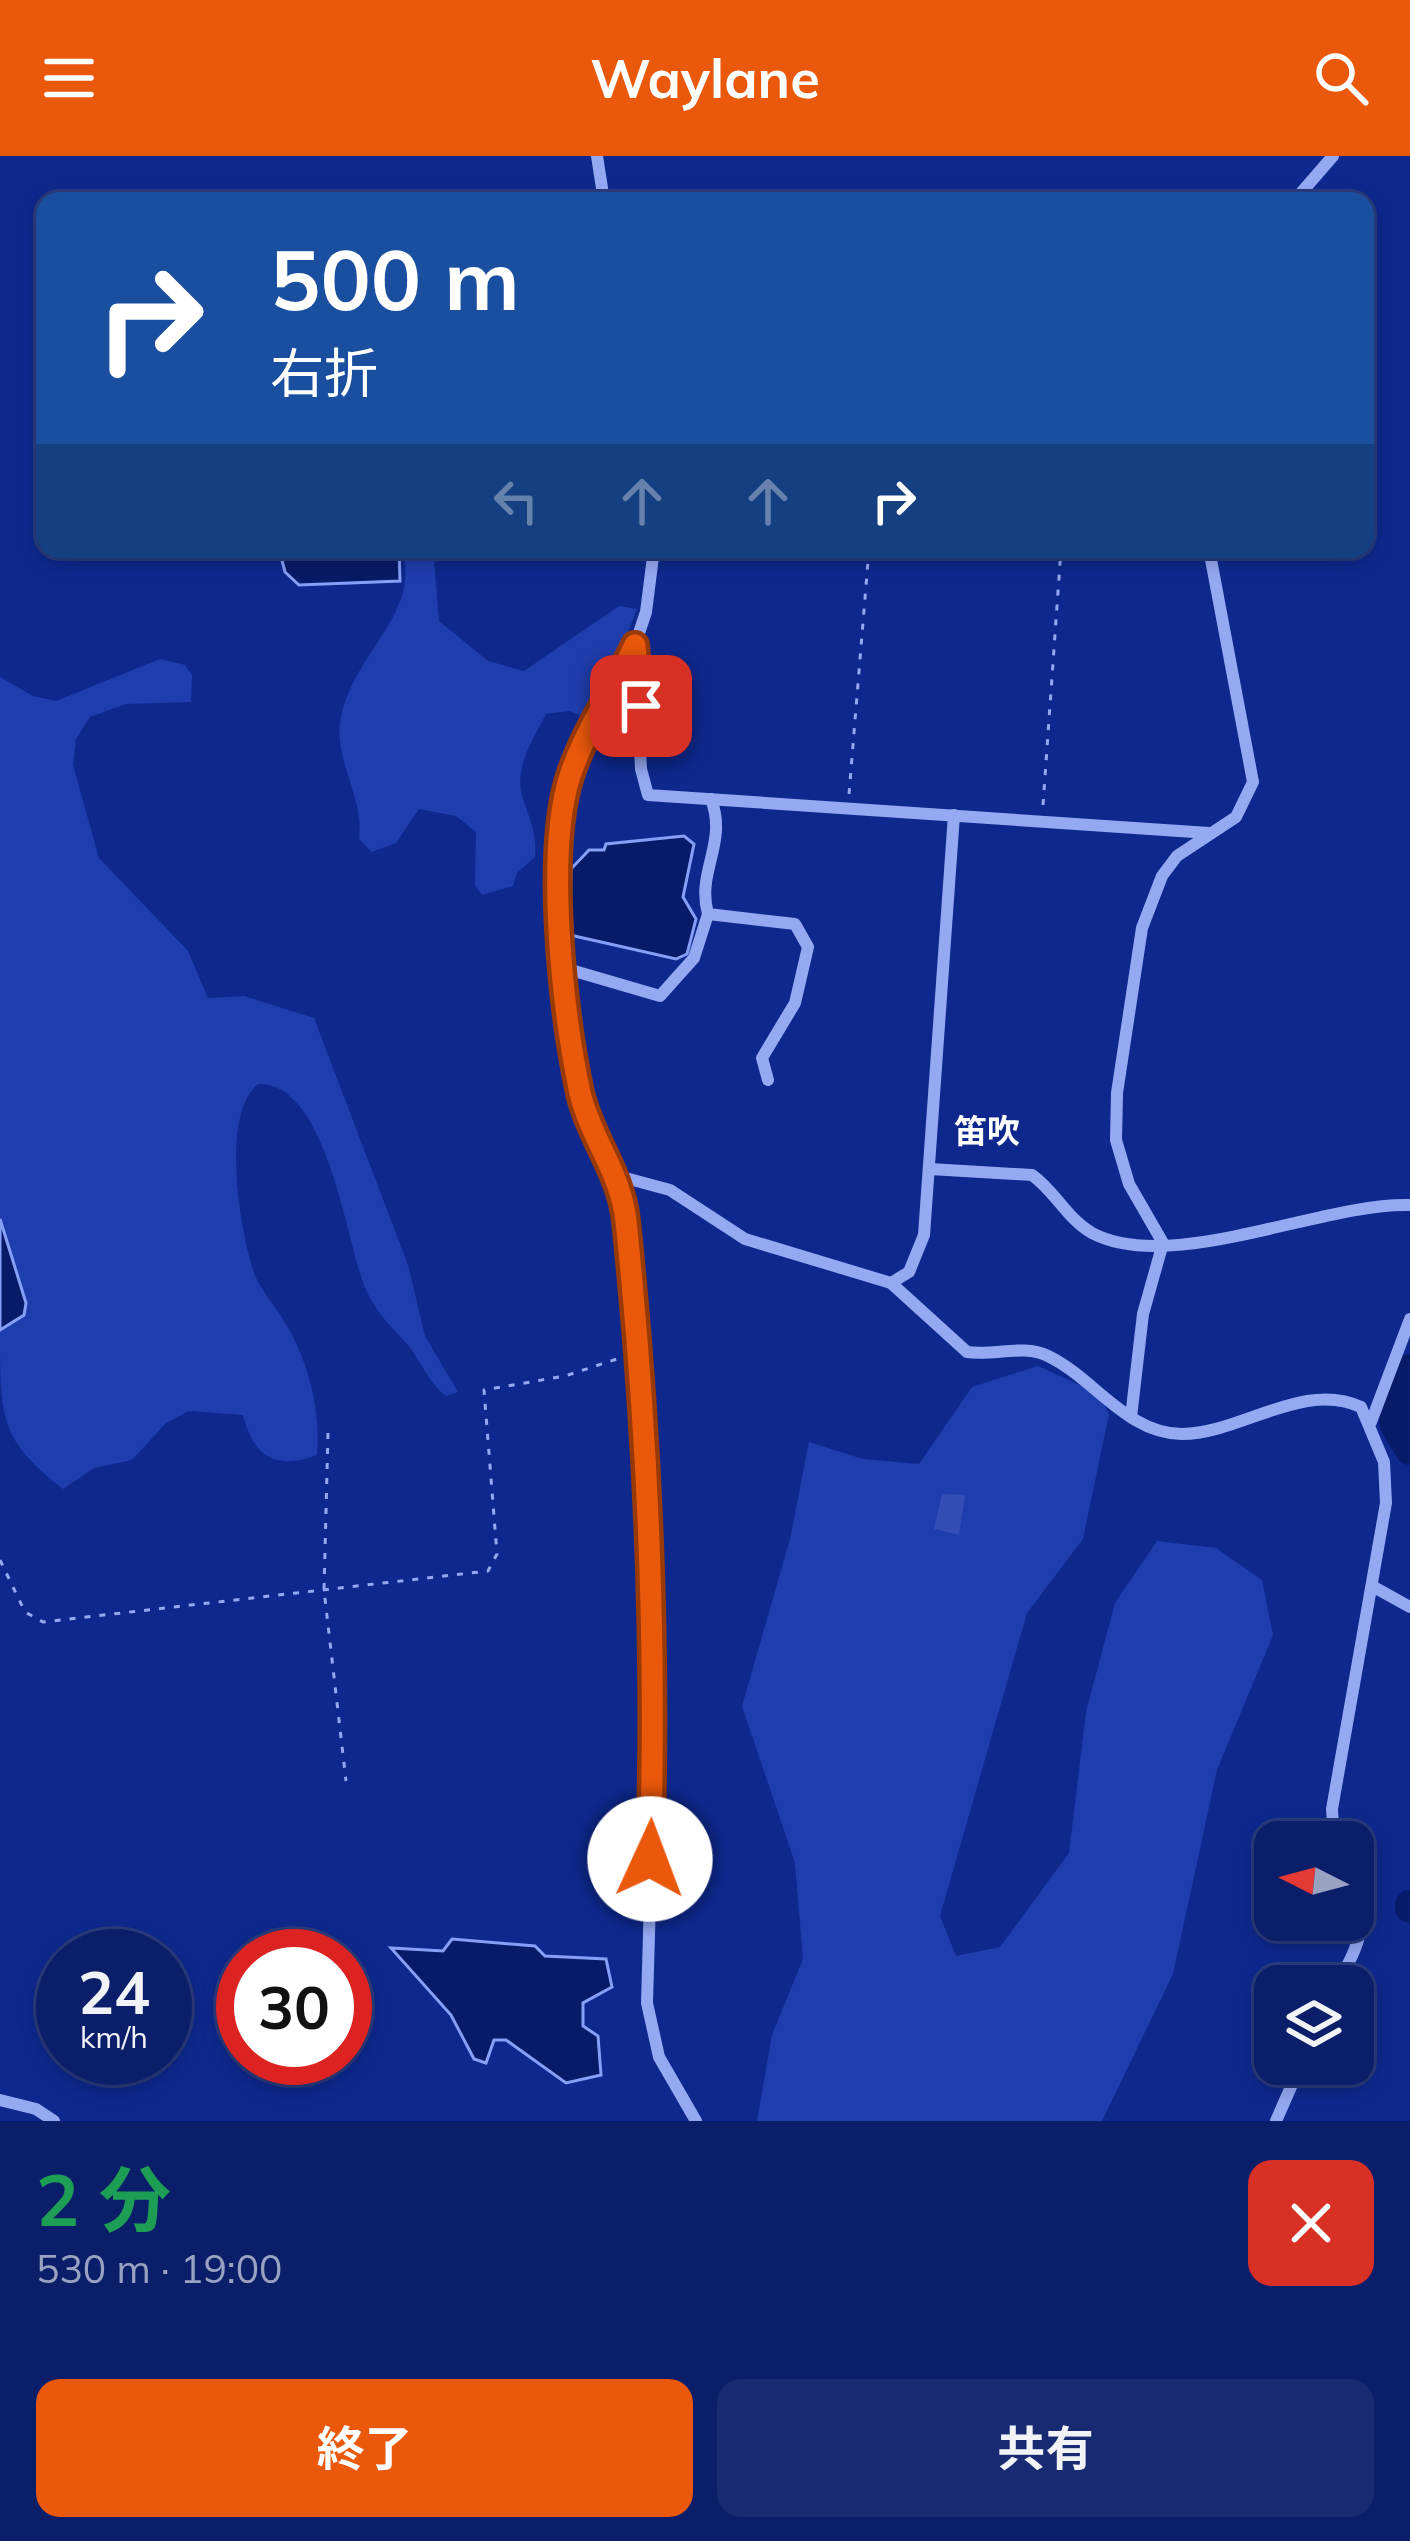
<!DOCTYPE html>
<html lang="ja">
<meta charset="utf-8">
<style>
:root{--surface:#0a1e6a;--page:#182b72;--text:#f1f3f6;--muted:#99a2c1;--line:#2a3c7e;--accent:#ea580c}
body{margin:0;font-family:Mulish,"Noto Sans JP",sans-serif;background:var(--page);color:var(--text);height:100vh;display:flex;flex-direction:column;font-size:45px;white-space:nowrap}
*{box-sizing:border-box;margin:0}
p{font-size:39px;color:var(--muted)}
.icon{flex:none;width:66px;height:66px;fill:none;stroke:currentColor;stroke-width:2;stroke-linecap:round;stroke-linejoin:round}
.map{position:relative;height:1965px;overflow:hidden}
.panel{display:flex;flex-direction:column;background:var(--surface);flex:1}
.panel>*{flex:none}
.hud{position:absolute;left:36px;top:36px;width:1338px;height:366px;border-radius:24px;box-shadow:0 6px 18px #0003,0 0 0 3px var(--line);background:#1a4fa0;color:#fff;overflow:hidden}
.needle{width:78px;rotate:276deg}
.buttons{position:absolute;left:1254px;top:1665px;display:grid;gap:24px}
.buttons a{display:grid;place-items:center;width:120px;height:120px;border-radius:24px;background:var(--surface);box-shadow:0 6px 18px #0003,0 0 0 3px var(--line);font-size:60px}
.speed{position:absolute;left:36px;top:1773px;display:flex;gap:24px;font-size:60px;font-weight:700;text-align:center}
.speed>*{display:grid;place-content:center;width:156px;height:156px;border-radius:50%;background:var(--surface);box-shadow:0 6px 18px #0003,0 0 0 3px var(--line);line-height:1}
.speed small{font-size:30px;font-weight:400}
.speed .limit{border:18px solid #d22;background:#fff;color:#111}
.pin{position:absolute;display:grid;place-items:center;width:102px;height:102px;color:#fff;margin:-51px;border-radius:24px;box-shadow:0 6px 18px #0006}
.me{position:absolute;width:132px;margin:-66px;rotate:2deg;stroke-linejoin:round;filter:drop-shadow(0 0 9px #0008)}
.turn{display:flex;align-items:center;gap:42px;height:252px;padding:0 36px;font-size:54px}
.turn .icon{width:156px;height:156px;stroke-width:2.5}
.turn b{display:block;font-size:84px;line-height:102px}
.lanes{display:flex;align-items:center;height:114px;padding:0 36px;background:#0003;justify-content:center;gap:60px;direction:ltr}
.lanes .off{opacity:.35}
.round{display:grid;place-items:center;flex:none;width:126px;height:126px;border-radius:24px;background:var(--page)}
.summary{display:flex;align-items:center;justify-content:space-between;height:204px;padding:0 36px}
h1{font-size:72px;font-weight:700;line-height:90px;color:#1e9e55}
.primary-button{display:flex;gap:24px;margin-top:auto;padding:24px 36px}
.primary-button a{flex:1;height:138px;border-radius:24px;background:var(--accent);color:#fff;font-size:48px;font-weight:700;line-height:138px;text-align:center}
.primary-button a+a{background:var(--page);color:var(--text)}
header{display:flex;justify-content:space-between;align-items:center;height:156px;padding:0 36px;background:var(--accent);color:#fff;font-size:54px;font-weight:700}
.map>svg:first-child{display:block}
.green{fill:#1f3ead}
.water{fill:#081b68;stroke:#86a0f7;stroke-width:3}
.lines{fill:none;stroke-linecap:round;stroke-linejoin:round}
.river{stroke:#081b68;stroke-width:30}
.building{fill:#324eb5}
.path{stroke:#95a9f3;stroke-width:3;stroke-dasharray:6 9;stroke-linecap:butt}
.minor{stroke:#95a9f3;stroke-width:12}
.route-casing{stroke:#983908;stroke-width:30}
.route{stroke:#ea580c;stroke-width:21}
.labels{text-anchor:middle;stroke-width:12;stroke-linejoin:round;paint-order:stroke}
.neighbourhood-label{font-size:33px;font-weight:bold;fill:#fff;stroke:#0e288d}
</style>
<header><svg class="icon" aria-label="menu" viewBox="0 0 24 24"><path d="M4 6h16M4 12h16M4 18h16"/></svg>Waylane<svg class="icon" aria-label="search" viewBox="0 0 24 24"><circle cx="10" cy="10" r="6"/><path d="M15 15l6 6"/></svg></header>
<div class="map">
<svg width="1410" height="1965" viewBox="0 0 1410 1965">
<rect width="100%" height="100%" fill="#0e288d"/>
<g class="green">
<path d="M405 393H433L439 465 488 505 524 515 619 450 637 453 593 564 569 555 546 558C533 584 513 612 523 643 530 664 537 678 535 701L517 717 513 730 482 739 475 730 476 676 456 660 419 653 396 687 372 696 359 683C365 638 330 602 342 556 353 512 388 481 402 440 407 427 405 407 405 393Z"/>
<path d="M160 503 185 509 192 519 191 546 126 548 90 561 76 583 73 609 99 702 188 795 208 842 244 840 314 862 408 1109 425 1180 458 1236 446 1240C428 1226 421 1205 407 1188 389 1168 375 1156 364 1129 346 1082 326 925 258 928 220 959 240 1074 254 1117 260 1134 275 1149 284 1165 308 1203 321 1254 317 1299 275 1315 254 1301 243 1259L189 1255 166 1267 132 1304 94 1312 63 1333C0 1283 0 1264 0 1174L24 1159 26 1147 0 1063V521L33 540 56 545Z"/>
<polygon points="1038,1210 1099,1238 1109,1258 1083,1383 1027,1457 940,1760 956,1800 1000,1791 1069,1697 1086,1556 1115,1447 1157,1385 1216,1392 1262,1424 1273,1479 1217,1614 1173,1818 1102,1965 757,1965 772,1879 803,1803 795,1707 742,1550 790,1383 809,1286 863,1303 919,1308 972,1231"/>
</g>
<g class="water">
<polygon points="279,393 399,393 400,425 299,429 285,416"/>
<polygon points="684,680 694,688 683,741 696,763 687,798 676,803 570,779 571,713 589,694 604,694 606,688"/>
<polygon points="0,1063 26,1147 24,1159 0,1174"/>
<polygon points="452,1783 535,1790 545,1800 606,1803 612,1831 583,1847 583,1870 598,1880 601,1919 566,1927 506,1884 494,1884 486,1907 474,1903 451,1859 391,1792 443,1795"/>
</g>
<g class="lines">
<g class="river">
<polyline points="1410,1213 1394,1267 1410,1294"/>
<polyline points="1410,1749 1410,1752"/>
</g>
</g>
<polygon class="building" points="942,1338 965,1339 959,1379 934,1373"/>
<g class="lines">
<g class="path">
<polyline points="849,638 869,393"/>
<polyline points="1043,649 1061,393"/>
<polyline points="328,1277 324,1434 346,1625"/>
<polyline points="0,1404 25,1456 43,1466 488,1415 497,1398 484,1234 565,1220 623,1201"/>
</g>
<g class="minor">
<polyline points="597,0 604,45"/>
<polyline points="1294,45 1333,0"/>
<polyline points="654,393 646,456 635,489 568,627 561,776 581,941 618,1020 634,1155 655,1571 647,1847 659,1901 696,1965"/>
<polyline points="635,490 641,613 648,639 1209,677"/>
<path d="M711 643C728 688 696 715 708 758L795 768 808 791 795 847 762 902 768 924"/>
<polyline points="564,812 660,840 694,802 708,758"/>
<path d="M930 1013 1032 1019C1055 1035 1067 1063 1092 1077 1171 1119 1323 1046 1410 1049"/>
<path d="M618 1020 670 1034 745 1083 891 1127 967 1196C994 1200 1023 1188 1048 1200 1094 1222 1127 1278 1182 1278 1240 1278 1303 1224 1361 1251L1384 1306 1386 1347 1332 1653 1334 1686"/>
<polyline points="891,1127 909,1116 924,1079 954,659"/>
<polyline points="1131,1261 1143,1158 1163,1087 1129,1028 1116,984 1117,937 1142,772 1162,720 1177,700 1236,661 1253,626 1209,393"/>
<polyline points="1371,1266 1410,1163"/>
<polyline points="1372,1430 1410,1451"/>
<path d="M1336 1830C1358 1793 1371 1765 1353 1723"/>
<polyline points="0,1944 36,1953 54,1965"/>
<polyline points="1276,1965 1301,1908"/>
</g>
</g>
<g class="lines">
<g class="route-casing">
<path id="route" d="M641 550 635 489C614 533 585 574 570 620 545 697 563 857 580 937 591 983 621 1017 626 1065 648 1276 657 1492 650 1703"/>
</g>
<use href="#route" class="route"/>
</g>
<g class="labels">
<g class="neighbourhood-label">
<text x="987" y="987">笛吹</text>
</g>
</g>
</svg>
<div class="buttons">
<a><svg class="needle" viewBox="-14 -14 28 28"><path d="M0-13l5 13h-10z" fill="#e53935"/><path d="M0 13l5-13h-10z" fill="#99a2c1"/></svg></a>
<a><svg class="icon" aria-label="layers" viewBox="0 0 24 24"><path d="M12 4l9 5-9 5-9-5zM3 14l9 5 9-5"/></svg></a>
</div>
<div class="speed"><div>24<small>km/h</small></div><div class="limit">30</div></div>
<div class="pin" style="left:641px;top:550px;background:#d93025"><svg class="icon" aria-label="arrive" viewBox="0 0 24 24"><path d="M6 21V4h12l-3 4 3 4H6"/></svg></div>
<svg class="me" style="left:650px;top:1703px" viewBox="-20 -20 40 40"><circle r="19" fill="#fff"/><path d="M0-13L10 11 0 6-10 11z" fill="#ea580c"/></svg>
<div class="hud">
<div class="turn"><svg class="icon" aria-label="right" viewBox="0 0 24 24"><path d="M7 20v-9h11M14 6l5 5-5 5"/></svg><div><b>500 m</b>右折</div></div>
<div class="lanes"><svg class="icon off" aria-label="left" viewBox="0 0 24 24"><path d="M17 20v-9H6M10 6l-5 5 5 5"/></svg><svg class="icon off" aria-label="ahead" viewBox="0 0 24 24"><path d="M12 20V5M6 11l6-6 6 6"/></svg><svg class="icon off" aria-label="ahead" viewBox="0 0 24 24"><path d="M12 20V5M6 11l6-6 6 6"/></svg><svg class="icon" aria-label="right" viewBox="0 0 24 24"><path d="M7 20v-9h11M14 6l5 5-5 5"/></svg></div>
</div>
</div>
<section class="panel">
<div class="summary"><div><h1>2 分</h1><p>530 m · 19:00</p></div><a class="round" style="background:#d93025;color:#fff"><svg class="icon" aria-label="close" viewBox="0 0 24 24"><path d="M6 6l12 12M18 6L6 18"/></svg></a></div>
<div class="primary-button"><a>終了</a><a>共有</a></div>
</section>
